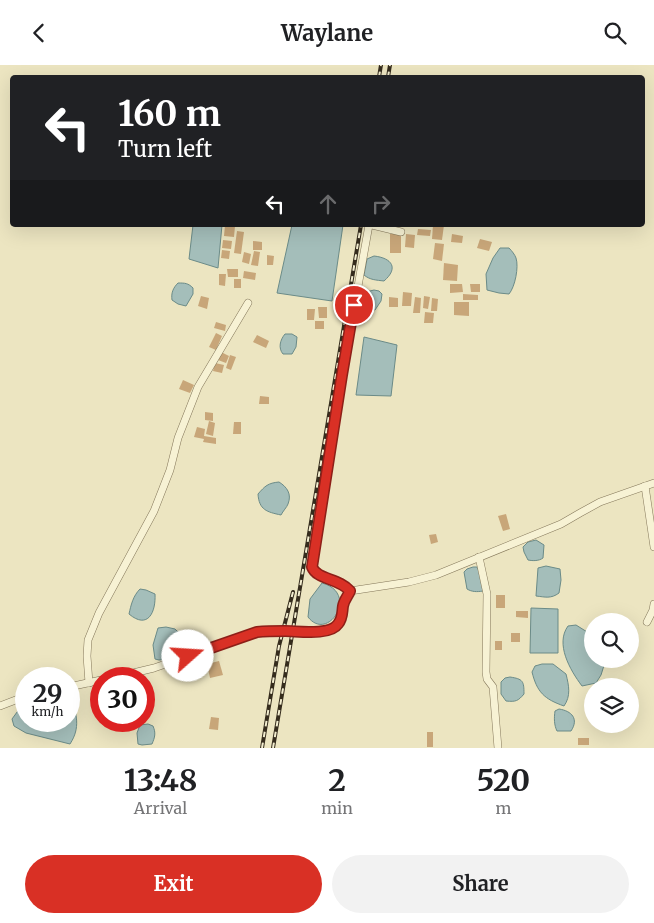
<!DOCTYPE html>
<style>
:root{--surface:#fff;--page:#f2f2f2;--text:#202124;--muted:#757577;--accent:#d93025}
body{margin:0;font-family:Merriweather,serif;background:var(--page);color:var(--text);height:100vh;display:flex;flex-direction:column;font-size:19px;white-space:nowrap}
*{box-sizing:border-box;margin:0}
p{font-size:16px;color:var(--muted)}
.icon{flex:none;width:28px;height:28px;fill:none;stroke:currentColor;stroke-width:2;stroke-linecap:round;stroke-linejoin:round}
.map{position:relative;height:683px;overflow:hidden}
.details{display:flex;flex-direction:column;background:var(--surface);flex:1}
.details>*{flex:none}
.hud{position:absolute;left:10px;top:10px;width:635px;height:152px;border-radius:5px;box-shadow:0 5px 20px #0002;background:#202124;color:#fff;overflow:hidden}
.fabs{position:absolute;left:584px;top:548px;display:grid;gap:10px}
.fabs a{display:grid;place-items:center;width:55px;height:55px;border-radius:50%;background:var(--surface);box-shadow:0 5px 20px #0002;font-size:25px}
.speed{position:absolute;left:15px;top:602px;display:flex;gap:10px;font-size:25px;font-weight:700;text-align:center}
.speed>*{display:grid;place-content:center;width:65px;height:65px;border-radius:50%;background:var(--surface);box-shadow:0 5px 20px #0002;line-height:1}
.speed small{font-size:12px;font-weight:400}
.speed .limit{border:8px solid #d22;background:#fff;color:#111}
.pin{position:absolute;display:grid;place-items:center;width:42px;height:42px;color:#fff;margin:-21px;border:2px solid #fff;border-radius:50%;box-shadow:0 1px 5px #0007}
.me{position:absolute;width:55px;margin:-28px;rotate:71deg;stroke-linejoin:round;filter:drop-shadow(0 0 4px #0008)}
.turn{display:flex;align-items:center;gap:18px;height:105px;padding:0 25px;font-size:22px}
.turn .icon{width:65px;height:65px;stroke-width:2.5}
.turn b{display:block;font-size:35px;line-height:42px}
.lanes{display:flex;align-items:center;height:48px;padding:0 25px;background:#0003;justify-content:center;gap:25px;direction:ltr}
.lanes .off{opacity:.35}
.eta{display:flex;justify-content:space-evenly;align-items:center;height:85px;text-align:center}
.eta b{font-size:30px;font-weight:700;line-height:35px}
.button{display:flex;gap:10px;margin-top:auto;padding:10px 25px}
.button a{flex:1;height:58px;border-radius:30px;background:var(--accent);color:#fff;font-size:20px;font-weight:700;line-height:58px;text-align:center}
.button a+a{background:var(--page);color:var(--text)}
header{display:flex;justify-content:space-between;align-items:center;height:65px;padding:0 25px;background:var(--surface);font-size:22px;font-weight:700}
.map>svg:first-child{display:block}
.water{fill:#a4beba;stroke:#6b8b88}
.building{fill:#c8a679}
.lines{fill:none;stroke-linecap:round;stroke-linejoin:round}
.minor-casing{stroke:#84775a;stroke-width:8}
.minor{stroke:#f7f2d4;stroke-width:7}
.rail-casing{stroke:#352c1d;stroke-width:4}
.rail{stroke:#f3eed0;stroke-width:2;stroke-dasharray:5.5;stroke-linecap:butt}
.route-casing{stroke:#8d1f18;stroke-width:12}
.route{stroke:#d93025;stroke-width:9}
</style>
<header><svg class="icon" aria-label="back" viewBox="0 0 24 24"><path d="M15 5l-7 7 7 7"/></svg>Waylane<svg class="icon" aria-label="search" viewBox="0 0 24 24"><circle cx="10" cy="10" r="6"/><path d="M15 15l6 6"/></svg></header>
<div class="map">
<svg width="654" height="683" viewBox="0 0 654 683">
<rect width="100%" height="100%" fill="#ece5c1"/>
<g class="water">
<polygon points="193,160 222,160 218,203 189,194"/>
<polygon points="292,160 343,160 332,236 277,228"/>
<path d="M500 183H509C512 186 515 190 516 193 519 202 515 222 509 229L499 228 487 225 486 209 493 193Z"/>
<path d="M374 191C392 193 399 203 384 216 376 215 370 215 364 210L367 194Z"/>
<path d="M178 218C185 218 188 218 193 223V229L186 241 178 239 172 235C171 228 173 223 178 218Z"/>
<path d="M374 225 379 226 382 229 381 236 375 245C363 243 357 240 366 227Z"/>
<path d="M285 269H292L297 272 296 282 292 289H283C278 283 280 275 285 269Z"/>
<polygon points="364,272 397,280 391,331 356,330"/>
<path d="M279 417C287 422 292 429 288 439 287 442 283 446 281 450 267 447 259 445 258 429 265 421 268 418 279 417Z"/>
<path d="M536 475 544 480 543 493C539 496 533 496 528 495L524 487 523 482 528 477Z"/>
<path d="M546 501 560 504 561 515 559 528C551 534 545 532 536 531L538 503Z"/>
<path d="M473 502H477C482 511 484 516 483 526 477 527 472 527 467 524L464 507 467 504Z"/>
<path d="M322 518C360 528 328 578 308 552L310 534Z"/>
<path d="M140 524 146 525 155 529C156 547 148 565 129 549 131 540 133 531 140 524Z"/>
<polygon points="531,543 558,544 558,588 530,588"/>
<path d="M576 560 592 570V594H606L601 610 596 618 582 621C570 605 555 579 568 561Z"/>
<polygon points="166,562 175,564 179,568 180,576 175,593 159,595 155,594 153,580 158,563"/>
<path d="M542 599H553L566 609C569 621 571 631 564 641 544 634 537 627 532 607L535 601Z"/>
<path d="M510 612C523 614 524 616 524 629 518 636 516 637 506 636L501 629V617L505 613Z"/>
<path d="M69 632H72C76 650 81 662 70 679L26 668 14 661 12 654 20 643 26 640V656H69Z"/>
<path d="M559 644C572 646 579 654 571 666H557C554 660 554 653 555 646Z"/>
<path d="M148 659 153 661C156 668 155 672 152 679L142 680 138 679 137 668 140 660Z"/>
</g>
<g class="building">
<polygon points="225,160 235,161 234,172 224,171"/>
<polygon points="433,160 444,160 442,175 432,174"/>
<polygon points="418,164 431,165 430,171 417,170"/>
<polygon points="237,166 244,167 241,189 234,188"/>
<rect x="390" y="169" width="11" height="19"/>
<polygon points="406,169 415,170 414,183 405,182"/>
<polygon points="452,169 463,171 462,178 451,177"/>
<polygon points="480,174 492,177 489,186 477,183"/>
<polygon points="223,175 232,176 231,184 222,183"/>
<polygon points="253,176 262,177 262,185 253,185"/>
<polygon points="435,178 444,179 442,196 433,194"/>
<polygon points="222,185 230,186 229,194 221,193"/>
<polygon points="254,186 260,187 258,201 251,200"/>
<polygon points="244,187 251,189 249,199 242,197"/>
<polygon points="267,190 274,191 273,200 267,200"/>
<polygon points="444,198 458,200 457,216 443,215"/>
<polygon points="227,204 238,204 238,212 228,212"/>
<polygon points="244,206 256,208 255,215 243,213"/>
<polygon points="219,209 226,209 225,221 219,220"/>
<rect x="234" y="214" width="7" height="9"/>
<polygon points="450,219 462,219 463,227 450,228"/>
<polygon points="470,219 480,219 480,227 471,227"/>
<polygon points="403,227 412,228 411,241 402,241"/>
<polygon points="463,229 478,230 478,235 463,235"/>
<polygon points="201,231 209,233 207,244 198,241"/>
<polygon points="424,231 430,232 428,244 423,243"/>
<polygon points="389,232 398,233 398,242 389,242"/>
<polygon points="415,232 421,233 420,248 413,248"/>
<polygon points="432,233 438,234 437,246 431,246"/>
<polygon points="454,237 469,237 469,251 454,250"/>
<polygon points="318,242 327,242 327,253 319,253"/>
<polygon points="307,244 315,244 314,255 307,255"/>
<polygon points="425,247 434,248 433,258 424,258"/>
<rect x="315" y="256" width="9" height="8"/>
<polygon points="216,257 226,260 225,266 214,263"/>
<polygon points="216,268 222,271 216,285 209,282"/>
<polygon points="257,270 269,276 266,283 253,277"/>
<polygon points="221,287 229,291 226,298 218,295"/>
<polygon points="230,290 236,292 231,305 226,303"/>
<polygon points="215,298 224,300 222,308 213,306"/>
<polygon points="183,315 194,320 190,328 179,324"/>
<polygon points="260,331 269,332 269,339 259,339"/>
<polygon points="205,347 213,348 213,356 205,355"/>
<polygon points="209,356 215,358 213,371 206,369"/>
<polygon points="234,357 241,357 241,369 233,369"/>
<polygon points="197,362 205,364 204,371 216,373 216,379 203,377 204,374 194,372"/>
<polygon points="506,449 510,464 503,466 498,451"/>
<polygon points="436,469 438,477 431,479 429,470"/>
<rect x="496" y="530" width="9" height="13"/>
<polygon points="516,546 528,546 528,553 516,552"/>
<rect x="511" y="568" width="9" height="9"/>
<rect x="495" y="576" width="7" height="9"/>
<polygon points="219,596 223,610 210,613 207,599"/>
<polygon points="211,652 219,653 218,665 209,664"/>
<rect x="427" y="667" width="6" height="15"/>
<rect x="578" y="673" width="11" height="7"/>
</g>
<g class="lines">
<g class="minor-casing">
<g id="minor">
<polyline points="372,160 401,167"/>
<polyline points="645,421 654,482"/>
<polyline points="479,492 487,529 486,607 487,614 493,622 498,683"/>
<path d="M350 526C340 513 316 515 312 502L342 310 369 160"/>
<polyline points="647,557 653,545 654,539"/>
<path d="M108 614 154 603 257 567C267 566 276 566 285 566 298 566 330 571 338 559 343 554 341 547 343 541 344 536 348 531 350 526L409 517 436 510 561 459 580 448 600 437 654 418"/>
<polyline points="89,618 87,591 88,575 99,548 154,446 170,405 178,373 198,322 248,238"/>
<polyline points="69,622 101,615"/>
<polyline points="0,641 26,631"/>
</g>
</g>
<use href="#minor" class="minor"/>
<g class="rail-casing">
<g id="rail">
<polyline points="379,12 381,0"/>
<polyline points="388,12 390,0"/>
<polyline points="262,683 279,581 293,527"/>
<polyline points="273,683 361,160"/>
</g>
</g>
<use href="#rail" class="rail"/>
</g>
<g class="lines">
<g class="route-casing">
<path id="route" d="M188 591 257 567C267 566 276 566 285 566 298 566 330 571 338 559 343 553 342 547 343 541 344 535 348 531 350 526 339 513 317 515 312 502L342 310 354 240"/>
</g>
<use href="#route" class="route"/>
</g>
</svg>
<div class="fabs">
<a><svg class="icon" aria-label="search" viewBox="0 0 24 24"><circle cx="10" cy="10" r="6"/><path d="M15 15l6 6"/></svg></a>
<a><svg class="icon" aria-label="layers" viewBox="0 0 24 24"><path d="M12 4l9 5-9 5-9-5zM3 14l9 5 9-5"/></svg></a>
</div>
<div class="speed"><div>29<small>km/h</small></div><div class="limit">30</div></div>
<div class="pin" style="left:354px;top:240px;background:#d93025"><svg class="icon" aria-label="arrive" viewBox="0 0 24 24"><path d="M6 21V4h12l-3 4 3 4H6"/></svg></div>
<svg class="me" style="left:188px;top:591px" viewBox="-20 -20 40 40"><circle r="19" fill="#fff"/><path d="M0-13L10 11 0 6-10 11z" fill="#d93025"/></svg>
<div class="hud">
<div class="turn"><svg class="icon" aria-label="left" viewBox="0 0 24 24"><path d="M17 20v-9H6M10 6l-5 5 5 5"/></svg><div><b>160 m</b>Turn left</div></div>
<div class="lanes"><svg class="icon" aria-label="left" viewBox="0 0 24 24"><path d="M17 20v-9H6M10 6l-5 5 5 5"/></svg><svg class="icon off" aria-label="ahead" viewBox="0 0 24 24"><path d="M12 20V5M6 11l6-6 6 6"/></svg><svg class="icon off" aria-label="right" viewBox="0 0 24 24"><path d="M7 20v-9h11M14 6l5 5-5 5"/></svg></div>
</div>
</div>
<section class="details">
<div class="eta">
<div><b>13:48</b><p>Arrival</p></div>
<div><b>2</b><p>min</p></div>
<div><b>520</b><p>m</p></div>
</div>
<div class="button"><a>Exit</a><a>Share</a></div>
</section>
